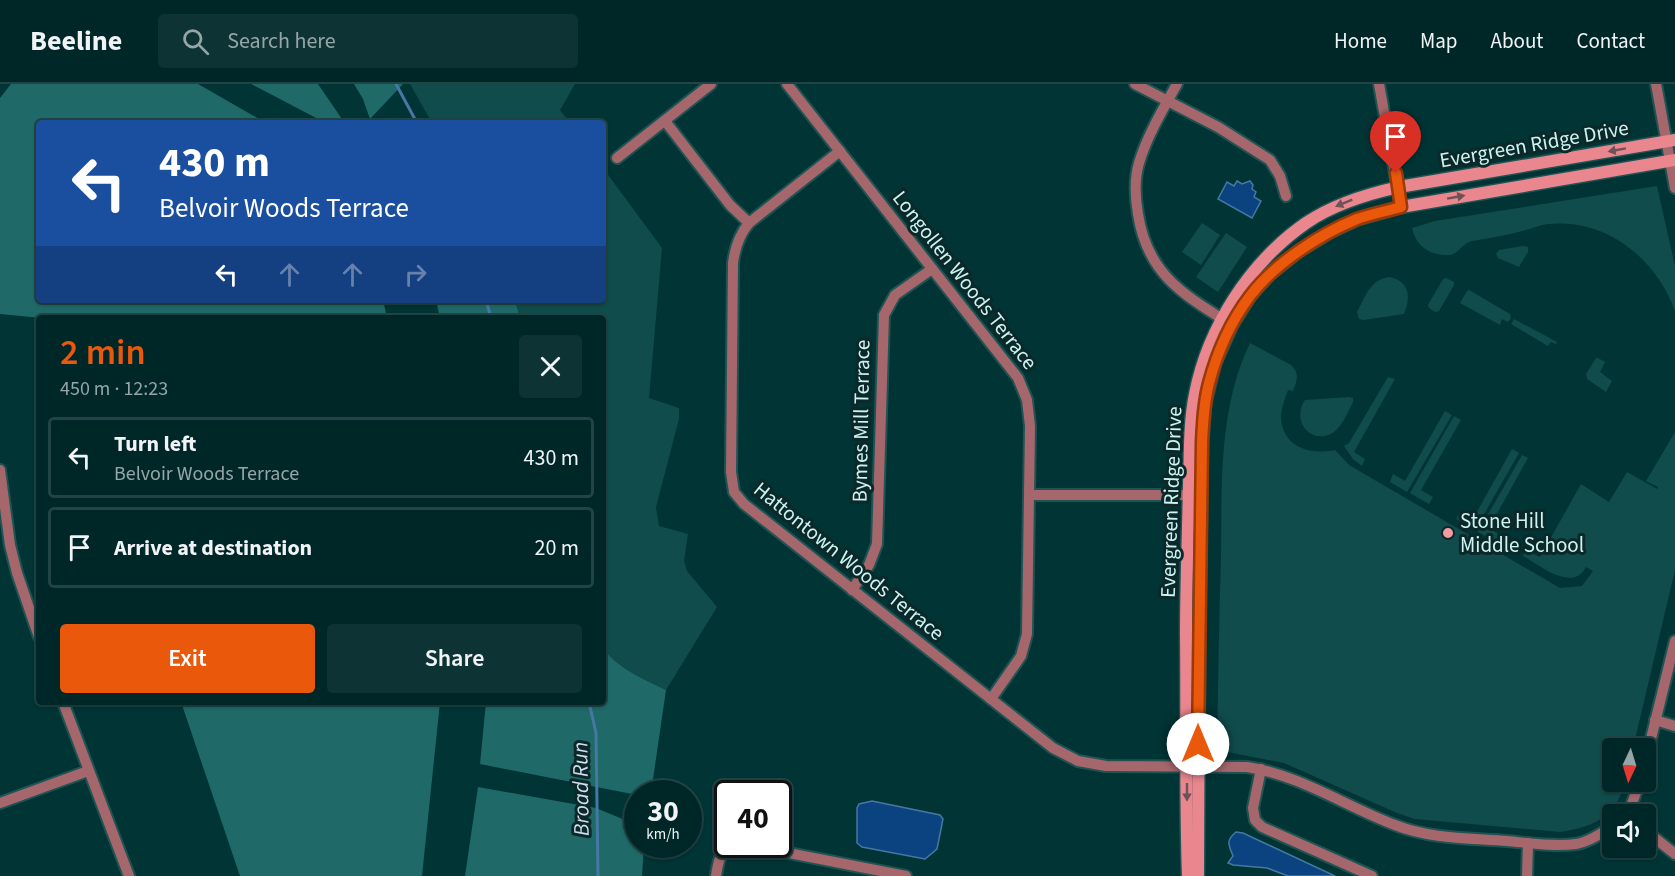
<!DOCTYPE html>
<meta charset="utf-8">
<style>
:root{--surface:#002728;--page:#0e3334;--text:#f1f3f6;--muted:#95a5a8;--line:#224445;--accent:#ea580c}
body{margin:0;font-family:"Source Sans 3",sans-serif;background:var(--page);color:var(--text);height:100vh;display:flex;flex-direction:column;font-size:22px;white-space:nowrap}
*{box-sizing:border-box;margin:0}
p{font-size:20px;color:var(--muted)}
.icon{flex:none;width:33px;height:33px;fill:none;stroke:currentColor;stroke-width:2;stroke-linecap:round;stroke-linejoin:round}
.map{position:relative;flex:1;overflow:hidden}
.side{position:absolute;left:36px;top:231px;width:570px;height:390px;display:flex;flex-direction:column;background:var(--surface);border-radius:6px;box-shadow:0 2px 4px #0004,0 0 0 2px var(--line)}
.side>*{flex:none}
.hud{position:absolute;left:36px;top:36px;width:570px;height:183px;border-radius:6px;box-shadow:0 2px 4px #0004,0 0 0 2px var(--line);background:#1a4fa0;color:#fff;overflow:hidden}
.needle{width:39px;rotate:184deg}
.fabs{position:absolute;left:1602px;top:654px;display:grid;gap:12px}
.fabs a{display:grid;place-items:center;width:54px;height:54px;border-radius:6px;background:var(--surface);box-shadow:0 2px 4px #0004,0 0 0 2px var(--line);font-size:30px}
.speed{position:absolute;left:624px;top:696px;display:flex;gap:12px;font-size:30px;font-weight:700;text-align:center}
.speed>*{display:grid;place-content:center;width:78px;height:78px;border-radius:50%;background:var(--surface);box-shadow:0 2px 4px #0004,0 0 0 2px var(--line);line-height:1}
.speed small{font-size:15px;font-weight:400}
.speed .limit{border:3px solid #111;border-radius:9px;background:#fff;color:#111}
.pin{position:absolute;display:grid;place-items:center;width:51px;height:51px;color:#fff;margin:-62px -26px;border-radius:50% 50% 50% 0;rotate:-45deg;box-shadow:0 0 6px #0007}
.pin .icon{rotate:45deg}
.me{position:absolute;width:66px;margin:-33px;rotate:0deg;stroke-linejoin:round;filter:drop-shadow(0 0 4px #0008)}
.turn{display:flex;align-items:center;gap:21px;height:126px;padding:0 24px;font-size:27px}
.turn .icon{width:78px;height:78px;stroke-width:2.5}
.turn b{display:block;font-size:42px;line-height:51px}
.lanes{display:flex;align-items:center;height:57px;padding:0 24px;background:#0003;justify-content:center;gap:30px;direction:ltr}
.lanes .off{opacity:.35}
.round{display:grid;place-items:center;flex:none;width:63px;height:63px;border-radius:6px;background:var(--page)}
.head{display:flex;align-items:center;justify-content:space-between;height:102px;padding:0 24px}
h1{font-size:36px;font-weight:600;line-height:45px;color:var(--accent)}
.button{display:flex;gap:12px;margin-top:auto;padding:12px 24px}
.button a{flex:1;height:69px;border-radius:6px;background:var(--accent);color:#fff;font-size:24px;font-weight:600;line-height:69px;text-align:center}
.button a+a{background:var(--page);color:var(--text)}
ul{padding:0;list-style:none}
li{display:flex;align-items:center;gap:18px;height:81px;margin:0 12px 9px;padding:0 12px;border:3px solid var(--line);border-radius:6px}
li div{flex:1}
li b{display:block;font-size:22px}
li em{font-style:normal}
header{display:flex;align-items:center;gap:36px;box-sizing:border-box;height:84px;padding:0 30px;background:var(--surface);border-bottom:2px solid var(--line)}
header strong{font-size:28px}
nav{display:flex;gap:33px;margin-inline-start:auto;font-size:21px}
.search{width:420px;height:54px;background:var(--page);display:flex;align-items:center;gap:15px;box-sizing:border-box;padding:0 21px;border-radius:6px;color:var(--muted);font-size:22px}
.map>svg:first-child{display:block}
.green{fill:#104c4c}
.forest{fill:#1f6969}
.water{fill:#0b4380;stroke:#4578a2;stroke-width:1.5}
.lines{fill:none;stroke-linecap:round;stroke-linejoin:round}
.stream{stroke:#4578a2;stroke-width:3}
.street-casing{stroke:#205353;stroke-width:14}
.secondary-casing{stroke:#205353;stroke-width:15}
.street{stroke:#a5676b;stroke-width:10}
.secondary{stroke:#e9868e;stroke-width:12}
.oneway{fill:#6f5256}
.route-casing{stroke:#983908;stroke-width:15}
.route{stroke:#ea580c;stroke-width:10}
.poi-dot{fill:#f49aa1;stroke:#0c2828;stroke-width:2}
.labels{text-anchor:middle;stroke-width:6;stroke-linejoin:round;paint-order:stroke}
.street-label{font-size:21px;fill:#cbf4f3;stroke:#0c2828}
.poi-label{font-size:21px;fill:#cbf4f3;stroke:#0c2828;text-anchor:start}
.water-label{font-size:22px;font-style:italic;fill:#d2e0f2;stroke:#0c2828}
</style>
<header>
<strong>Beeline</strong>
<div class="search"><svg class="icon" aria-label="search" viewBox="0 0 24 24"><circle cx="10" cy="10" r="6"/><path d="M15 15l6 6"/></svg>Search here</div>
<nav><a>Home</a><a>Map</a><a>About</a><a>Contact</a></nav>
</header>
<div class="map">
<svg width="1675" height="792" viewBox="0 0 1675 792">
<rect width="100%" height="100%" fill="#003435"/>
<g class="green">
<polygon points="410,0 575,0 560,26 570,39 432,39"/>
<path d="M603 84 662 164 649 314 679 324V335L656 423 659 442 688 450 684 477 687 487 717 523 666 606C646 596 612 582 603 562V234H520L515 216H603Z"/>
<path d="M1657 102 1675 182V227C1656 174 1606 134 1548 140 1540 141 1534 144 1526 146 1508 151 1490 154 1472 157 1462 159 1458 171 1449 171 1430 172 1416 162 1412 144L1435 137Z"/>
<polygon points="1202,139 1220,151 1201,181 1182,168"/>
<polygon points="1226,149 1247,163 1218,208 1196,193"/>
<polygon points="1523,162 1528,163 1528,168 1519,183 1498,174 1496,170 1499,166"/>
<path d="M1390 193C1410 198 1411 213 1404 230L1363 236 1359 235 1357 228C1366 212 1370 195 1390 193Z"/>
<polygon points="1446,194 1454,198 1454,201 1439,227 1435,228 1429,224 1428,221 1443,195"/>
<polygon points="1469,206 1510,230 1511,234 1508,238 1502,235 1500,241 1460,219 1467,207"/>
<polygon points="1514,235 1557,258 1556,260 1551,258 1548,262 1511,240"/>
<path d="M1250 259 1291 281C1300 289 1297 297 1293 307L1288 306C1285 315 1281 324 1281 334 1283 364 1311 371 1335 366L1349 381 1560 504 1582 502 1593 487 1586 483C1573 509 1539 481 1523 472L1525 466 1540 473 1581 400 1609 418 1627 388 1657 405 1658 403 1646 397 1675 348V486L1633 664H1612V698H1625C1616 733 1594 743 1560 748L1415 735 1397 729 1284 679 1217 666C1218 602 1219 538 1221 474 1222 403 1218 325 1250 259Z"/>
<polygon points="1596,274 1598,274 1605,278 1600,288 1612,297 1606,308 1587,295 1586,290"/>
<polygon points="1388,293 1395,295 1354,368 1365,375 1362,382 1353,375 1344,362 1349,359"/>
<path d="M1349 313 1353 314V318C1348 328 1341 345 1331 350 1308 360 1292 335 1305 316Z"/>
<polygon points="1445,327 1452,331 1407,408 1390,398 1393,390 1405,397"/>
<polygon points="1454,332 1461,336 1421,406 1433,413 1429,420 1410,409"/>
<polygon points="1512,365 1519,369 1475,446 1456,435 1460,428 1473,435"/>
<polygon points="1522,371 1528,374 1489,444 1500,451 1496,458 1478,448"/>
</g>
<g class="forest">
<polygon points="11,0 198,0 266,39 39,39 39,216 383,216 387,234 42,234 0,230 0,14"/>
<polygon points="251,0 318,0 344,38 329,39 320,36"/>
<polygon points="354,0 403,0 370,35 363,15"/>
<polygon points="436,216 515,216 520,234 440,234"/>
<path d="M603 562C612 582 646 596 666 606L651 709 637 711 480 680 486 618H603Z"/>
<polygon points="181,618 440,618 422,792 240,792"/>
<polygon points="478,703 596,724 637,741 638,760 644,761 642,792 465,792"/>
</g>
<g class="water">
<polygon points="1237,97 1242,100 1250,97 1253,101 1252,105 1256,108 1254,113 1261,117 1252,134 1218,115 1227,98 1234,102"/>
<polygon points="872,717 940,731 943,735 937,765 925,775 862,763 857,759 857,724 859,720"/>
<path d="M1236 748 1243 749 1335 792H1288L1267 784 1233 781 1228 779 1233 772C1229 761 1225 757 1236 748Z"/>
</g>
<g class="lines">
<g class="stream">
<polyline points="396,0 417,39"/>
<polyline points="486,216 491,234"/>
<polyline points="589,618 596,649 598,792"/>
</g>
<g class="street-casing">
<g id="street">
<polyline points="787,0 1018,294 1027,316 1030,342 1027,550 1021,572 991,615"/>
<polyline points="1135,0 1218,43 1270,76 1280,92 1286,112"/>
<path d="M1177 0C1163 25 1147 52 1139 79 1134 96 1135 113 1138 130 1147 189 1182 210 1229 239"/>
<polyline points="1379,0 1401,123"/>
<polyline points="1656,0 1675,104"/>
<polyline points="665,37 730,121 749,139"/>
<path d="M840 67 749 139C739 151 735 163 733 179L731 388 734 408 744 420 1053 664 1078 677 1106 682 1247 683C1300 691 1345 722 1395 741 1430 755 1470 754 1507 757 1529 759 1554 763 1576 760 1589 758 1601 750 1612 742"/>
<polyline points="617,74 711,0"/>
<polyline points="0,386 10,461 17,489 39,553"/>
<polyline points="1029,411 1197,411"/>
<polyline points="852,506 869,481 877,460 884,231 895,211 932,185"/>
<polyline points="63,618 129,792"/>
<polyline points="1655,636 1675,642"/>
<polyline points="1646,675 1675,557"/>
<polyline points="1261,685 1253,724 1255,736 1262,743 1372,792"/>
<polyline points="0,719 88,687"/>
<polyline points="1628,730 1640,698"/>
<polyline points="1646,747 1675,770"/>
<polyline points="743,760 906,792"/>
<path d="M716 792C718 778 720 766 734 760"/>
<polyline points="1527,792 1528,759"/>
</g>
</g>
<g class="secondary-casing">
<g id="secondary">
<path d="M1188 792C1185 712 1187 631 1186 551 1186 501 1188 451 1189 401 1190 371 1189 340 1195 310 1208 243 1250 178 1306 139 1334 120 1367 110 1399 103L1675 56"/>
<polyline points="1198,792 1199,545 1202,358 1205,319 1215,279 1232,241 1250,212 1269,191 1299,167 1330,148 1358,135 1401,123 1675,76"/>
</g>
</g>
<use href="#street" class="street"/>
<use href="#secondary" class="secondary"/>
</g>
<defs><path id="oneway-solid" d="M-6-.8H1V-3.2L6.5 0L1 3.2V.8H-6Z" transform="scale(1.5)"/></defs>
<g class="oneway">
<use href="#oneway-solid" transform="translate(1617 66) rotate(170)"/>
<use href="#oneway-solid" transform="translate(1456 113) rotate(-10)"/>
<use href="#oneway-solid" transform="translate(1344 119) rotate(158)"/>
<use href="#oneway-solid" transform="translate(1187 708) rotate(90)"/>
</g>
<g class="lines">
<g class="route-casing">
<path id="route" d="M1198 660 1202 358C1203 338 1204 318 1209 299 1217 269 1231 237 1250 212 1274 180 1320 150 1357 135 1371 130 1387 127 1401 123L1396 89"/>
</g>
<use href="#route" class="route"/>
</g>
<circle class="poi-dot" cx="1448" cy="449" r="6"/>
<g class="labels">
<g class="street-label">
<text transform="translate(1534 60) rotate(-10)" y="7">Evergreen Ridge Drive</text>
<text transform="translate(965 196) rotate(52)" y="7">Longollen Woods Terrace</text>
<text transform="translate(861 337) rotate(-89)" y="7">Bymes Mill Terrace</text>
<text transform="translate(1171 418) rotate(-88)" y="7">Evergreen Ridge Drive</text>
<text transform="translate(849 477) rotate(39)" y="7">Hattontown Woods Terrace</text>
</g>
<g class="poi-label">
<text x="1460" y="444">Stone Hill<tspan x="1460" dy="24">Middle School</tspan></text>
</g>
<g class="water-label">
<text transform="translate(580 705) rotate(-91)" y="8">Broad Run</text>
</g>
</g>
</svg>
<div class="fabs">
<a><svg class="needle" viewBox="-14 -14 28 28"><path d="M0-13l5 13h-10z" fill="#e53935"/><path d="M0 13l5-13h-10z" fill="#95a5a8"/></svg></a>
<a><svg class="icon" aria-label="sound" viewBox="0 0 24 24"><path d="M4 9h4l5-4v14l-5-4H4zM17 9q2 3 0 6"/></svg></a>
</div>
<div class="speed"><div>30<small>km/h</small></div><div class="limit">40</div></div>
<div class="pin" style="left:1396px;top:89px;background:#d93025"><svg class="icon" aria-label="arrive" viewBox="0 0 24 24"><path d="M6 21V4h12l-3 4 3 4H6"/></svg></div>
<svg class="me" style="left:1198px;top:660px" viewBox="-20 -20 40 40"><circle r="19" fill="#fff"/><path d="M0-13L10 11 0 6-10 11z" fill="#ea580c"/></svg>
<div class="hud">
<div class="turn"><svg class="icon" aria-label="left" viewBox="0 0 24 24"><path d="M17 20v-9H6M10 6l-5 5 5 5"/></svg><div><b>430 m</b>Belvoir Woods Terrace</div></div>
<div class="lanes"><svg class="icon" aria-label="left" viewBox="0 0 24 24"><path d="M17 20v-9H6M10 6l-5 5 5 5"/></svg><svg class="icon off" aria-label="ahead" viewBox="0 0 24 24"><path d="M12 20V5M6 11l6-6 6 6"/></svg><svg class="icon off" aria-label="ahead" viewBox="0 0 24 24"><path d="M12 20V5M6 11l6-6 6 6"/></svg><svg class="icon off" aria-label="right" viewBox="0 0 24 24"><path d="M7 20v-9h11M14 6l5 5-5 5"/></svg></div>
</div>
<section class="side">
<div class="head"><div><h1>2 min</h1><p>450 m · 12:23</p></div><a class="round"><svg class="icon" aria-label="close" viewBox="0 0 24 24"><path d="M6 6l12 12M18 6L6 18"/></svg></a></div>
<ul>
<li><svg class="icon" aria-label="left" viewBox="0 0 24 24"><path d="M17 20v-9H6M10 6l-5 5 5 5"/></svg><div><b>Turn left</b><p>Belvoir Woods Terrace</p></div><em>430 m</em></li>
<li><svg class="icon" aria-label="arrive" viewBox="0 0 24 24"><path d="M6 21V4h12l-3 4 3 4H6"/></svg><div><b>Arrive at destination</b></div><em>20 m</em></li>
</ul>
<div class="button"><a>Exit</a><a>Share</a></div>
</section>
</div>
